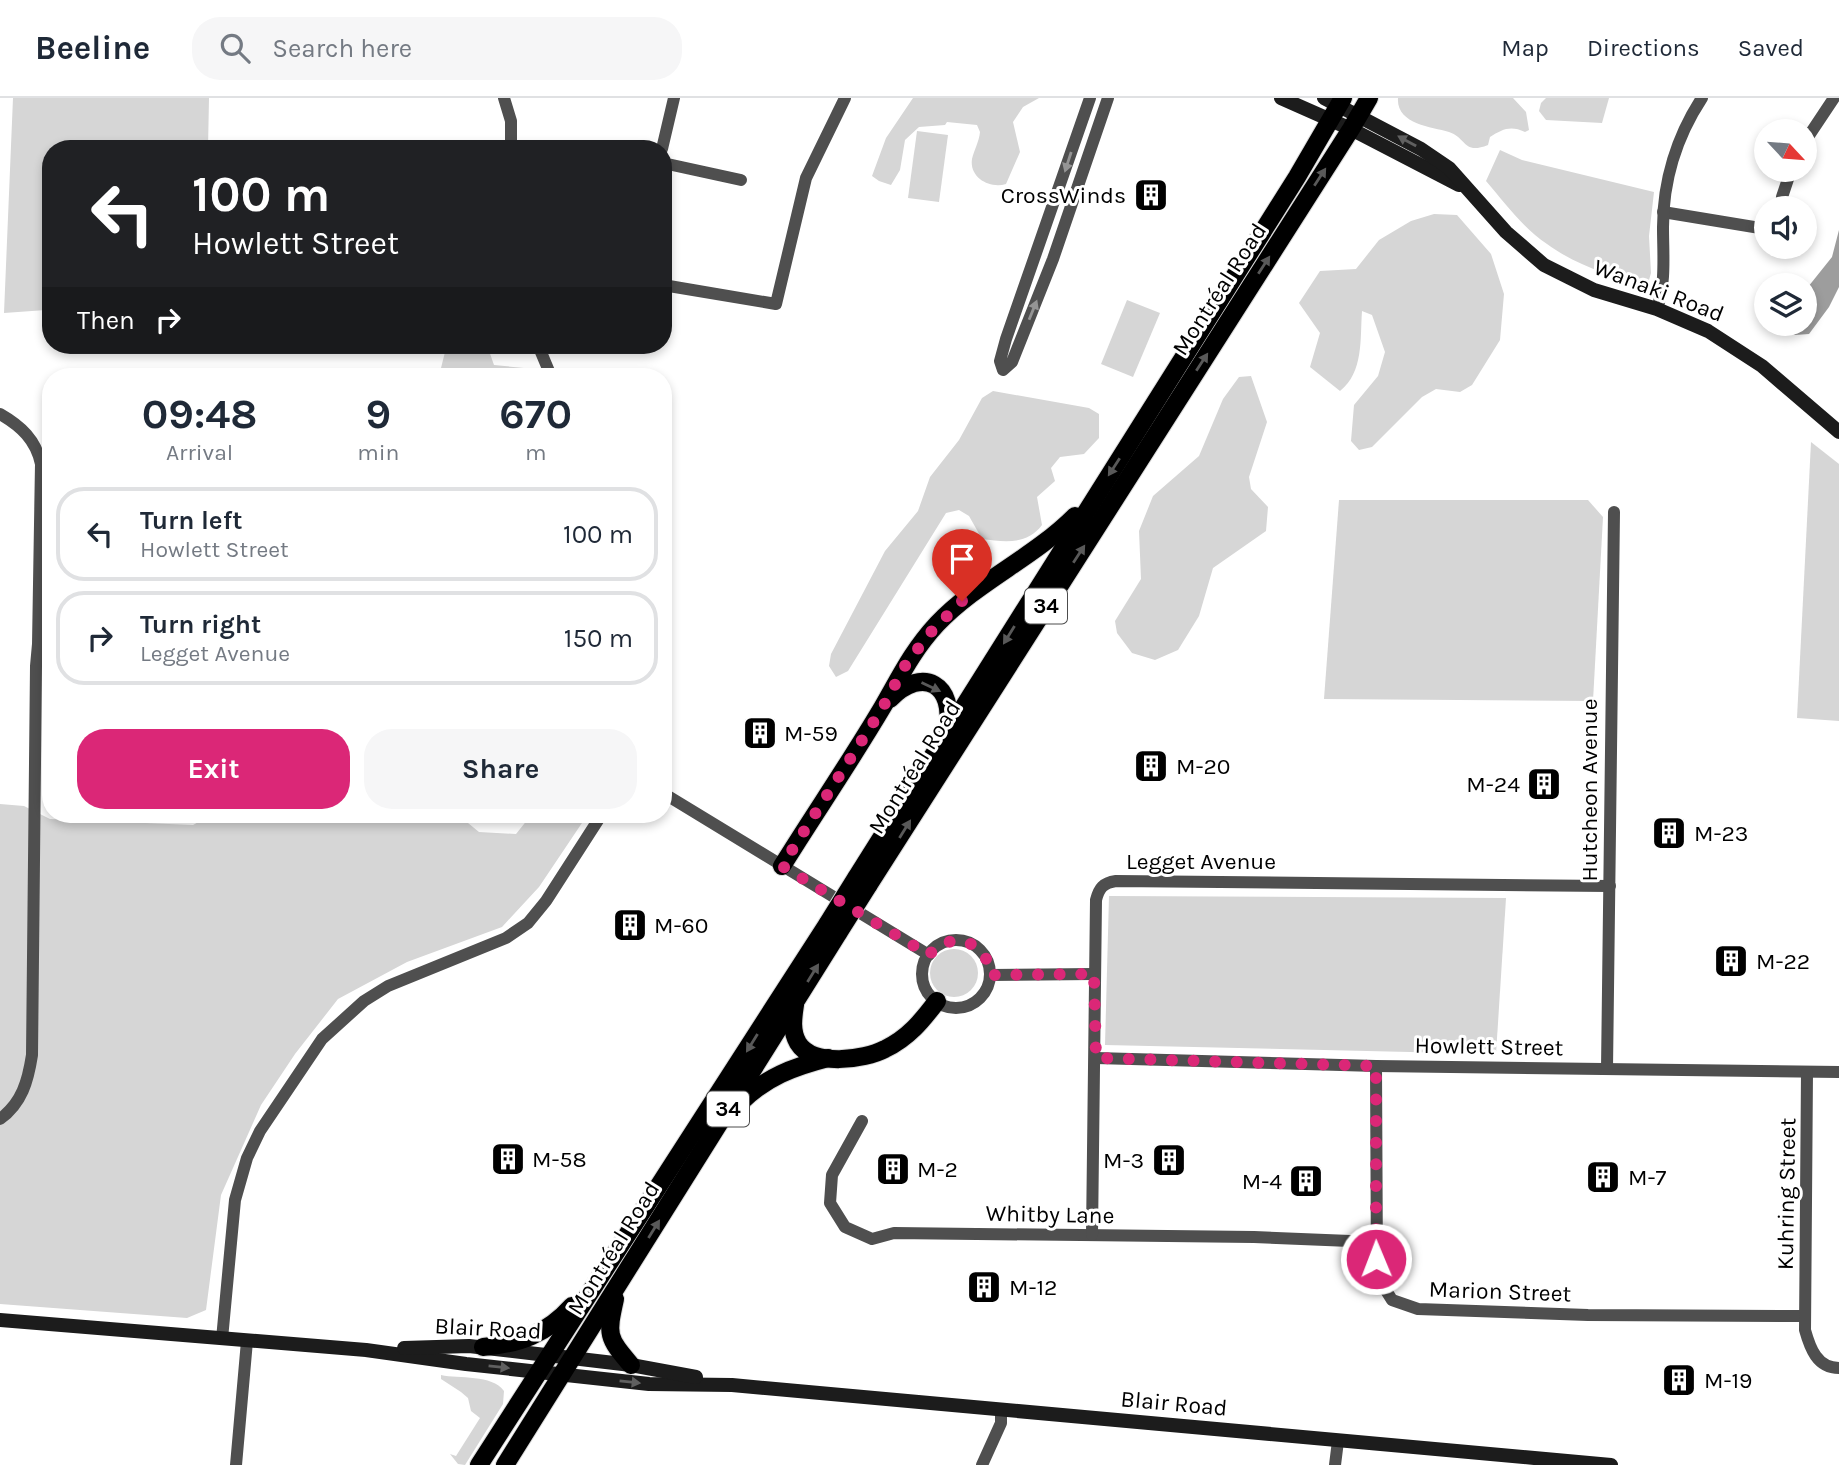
<!DOCTYPE html>
<meta charset="utf-8">
<style>
:root{--surface:#fff;--page:#f6f6f7;--text:#1f2937;--muted:#747a83;--line:#e0e1e3;--accent:#db2777}
body{margin:0;font-family:Karla,sans-serif;background:var(--page);color:var(--text);height:100vh;display:flex;flex-direction:column;font-size:26px;white-space:nowrap}
*{box-sizing:border-box;margin:0}
p{font-size:23px;color:var(--muted)}
.icon{flex:none;width:38px;height:38px;fill:none;stroke:currentColor;stroke-width:2;stroke-linecap:round;stroke-linejoin:round}
.map{position:relative;flex:1;overflow:hidden}
.side{position:absolute;left:42px;top:270px;width:630px;height:455px;display:flex;flex-direction:column;background:var(--surface);border-radius:28px;box-shadow:0 4px 10px #0003}
.side>*{flex:none}
.banner{position:absolute;left:42px;top:42px;width:630px;height:214px;border-radius:28px;box-shadow:0 4px 10px #0003;background:#202124;color:#fff;overflow:hidden}
.needle{width:46px;rotate:116deg}
.controls{position:absolute;left:1754px;top:21px;display:grid;gap:14px}
.controls a{display:grid;place-items:center;width:63px;height:63px;border-radius:50%;background:var(--surface);box-shadow:0 4px 10px #0003;font-size:35px}
.pin{position:absolute;display:grid;place-items:center;width:60px;height:60px;color:#fff;margin:-72px -30px;border-radius:50% 50% 50% 0;rotate:-45deg;box-shadow:0 0 7px #0007}
.pin .icon{rotate:45deg}
.me{position:absolute;width:77px;margin:-38px;rotate:359deg;stroke-linejoin:round;filter:drop-shadow(0 0 5px #0008)}
.turn{display:flex;align-items:center;gap:24px;height:147px;padding:0 35px;font-size:32px}
.turn .icon{width:91px;height:91px;stroke-width:2.5}
.turn b{display:block;font-size:49px;line-height:60px}
.then{display:flex;align-items:center;height:66px;padding:0 35px;background:#0003;gap:14px;font-size:26px}
.eta{display:flex;justify-content:space-evenly;align-items:center;height:119px;text-align:center}
.eta b{font-size:42px;font-weight:700;line-height:49px}
.cta{display:flex;gap:14px;margin-top:auto;padding:14px 35px}
.cta a{flex:1;height:80px;border-radius:28px;background:var(--accent);color:#fff;font-size:28px;font-weight:700;line-height:80px;text-align:center}
.cta a+a{background:var(--page);color:var(--text)}
ul{padding:0;list-style:none}
li{display:flex;align-items:center;gap:21px;height:94px;margin:0 14px 10px;padding:0 21px;border:4px solid var(--line);border-radius:28px}
li div{flex:1}
li b{display:block;font-size:26px}
li em{font-style:normal}
header{display:flex;align-items:center;gap:42px;box-sizing:border-box;height:98px;padding:0 35px;background:var(--surface);border-bottom:2px solid var(--line)}
header strong{font-size:33px}
nav{display:flex;gap:38px;margin-inline-start:auto;font-size:24px}
.search{width:490px;height:63px;background:var(--page);display:flex;align-items:center;gap:18px;box-sizing:border-box;padding:0 24px;border-radius:28px;color:var(--muted);font-size:26px}
.map>svg:first-child{display:block}
.green{fill:#d6d6d6}
.water{fill:#9d9d9d}
.lines{fill:none;stroke-linecap:round;stroke-linejoin:round}
.primary-casing{stroke:#dbdbdb;stroke-width:20}
.street{stroke:#4f4f4f;stroke-width:12}
.secondary{stroke:#1c1c1c;stroke-width:14}
.primary{stroke:#000;stroke-width:18}
.primary-bridge-casing{stroke:#dbdbdb;stroke-width:20;stroke-linecap:butt}
.primary-bridge{stroke:#000;stroke-width:18}
.oneway{fill:#606060}
.oneway2{fill:#959595}
.oneway3{fill:#595959}
.route{stroke:#db2777;stroke-width:12;stroke-dasharray:0 21.6}
.labels{text-anchor:middle;stroke-width:6;stroke-linejoin:round;paint-order:stroke}
.shield{fill:#fff;stroke:#4c4c4c;stroke-width:2}
.shield-label{font-size:21px;font-weight:bold;fill:#000}
.poi-label{font-size:23px;fill:#000;stroke:#fff;text-anchor:start}
.street-label{font-size:23px;fill:#000;stroke:#fff}
</style>
<header>
<strong>Beeline</strong>
<div class="search"><svg class="icon" aria-label="search" viewBox="0 0 24 24"><circle cx="10" cy="10" r="6"/><path d="M15 15l6 6"/></svg>Search here</div>
<nav><a>Map</a><a>Directions</a><a>Saved</a></nav>
</header>
<div class="map">
<svg width="1839" height="1367" viewBox="0 0 1839 1367">
<rect width="100%" height="100%" fill="#fff"/>
<g class="green">
<polygon points="13,0 209,0 208,51 51,51 51,211 46,212 4,215"/>
<path d="M913 0H1039L1023 9 1013 24 1020 54 1006 86C990 91 969 80 972 61 974 52 979 44 980 34L977 27 947 24 945 27 919 29 905 42 900 72 891 87 879 83 872 78 886 40Z"/>
<path d="M1398 0H1513L1526 14 1529 32 1525 34C1511 27 1502 31 1490 39L1488 47C1463 57 1467 40 1449 34 1431 29 1396 26 1398 0Z"/>
<polygon points="1546,0 1609,0 1602,25 1546,22 1539,13 1541,5"/>
<polygon points="917,33 948,37 939,104 908,100"/>
<path d="M1500 52 1522 62 1654 94 1649 138 1651 175 1647 189C1612 178 1577 168 1547 146 1523 130 1505 105 1486 83Z"/>
<path d="M1434 116 1457 117 1491 156 1504 196 1500 242 1472 287 1460 294 1436 291 1422 299 1372 349 1359 352 1351 343 1354 307 1378 278 1385 254 1372 217 1362 213C1360 240 1364 274 1340 293L1310 269 1320 235 1299 205 1320 173 1356 171 1379 142 1411 123Z"/>
<polygon points="1127,202 1160,215 1133,279 1101,266"/>
<polygon points="454,247 487,247 494,267 524,270 531,278 439,278 445,254"/>
<polygon points="1251,278 1267,324 1249,379 1251,391 1268,409 1266,433 1213,470 1199,518 1178,552 1155,562 1132,555 1117,535 1115,523 1141,481 1139,433 1153,398 1199,358 1223,301 1239,279"/>
<path d="M993 293 1089 310 1099 316V340L1084 356 1060 359 1051 370 1055 383 1037 399 1042 427C1027 447 1005 444 982 441L969 418 959 412 946 415 848 573 836 579 829 568 831 556 885 453 918 413 930 379 959 342 982 300Z"/>
<polygon points="1811,344 1839,366 1839,623 1797,620"/>
<polygon points="1339,402 1588,402 1603,419 1593,603 1324,601"/>
<polygon points="0,706 24,708 50,721 193,727 213,716 223,716 228,721 259,723 276,716 457,716 479,734 516,736 532,716 588,716 539,789 502,829 407,864 338,901 295,956 261,1007 221,1097 206,1212 187,1220 0,1206"/>
<polygon points="1109,798 1506,800 1496,956 1105,947"/>
<circle cx="954" cy="875" r="24"/>
<path d="M441 1277C459 1281 492 1276 504 1293L503 1306 465 1367 458 1366 450 1356 456 1358 480 1320 471 1313 468 1300 461 1294 441 1281Z"/>
</g>
<polygon class="water" points="1839,132 1839,189 1829,209 1809,236 1795,237 1780,226 1804,226 1804,194 1832,159"/>
<g class="lines">
<g class="primary-casing">
<g id="primary">
<path d="M890 601C923 567 956 587 947 632"/>
<path d="M782 768C815 715 850 664 882 610 900 579 912 553 937 526 978 483 1033 460 1075 418"/>
<polyline points="856,780 1297,79 1343,0"/>
<polyline points="868,788 1351,31 1369,0"/>
<path d="M795 907C793 920 791 933 798 945 813 969 864 962 885 951 908 940 922 923 937 903"/>
<path d="M740 1005C766 979 793 969 828 960"/>
<path d="M615 1201C607 1237 607 1239 631 1267"/>
<path d="M483 1249C519 1246 547 1236 572 1208"/>
<polyline points="479,1367 828,825"/>
<polyline points="505,1367 839,834"/>
</g>
</g>
<g class="street">
<polyline points="504,0 511,23 511,51"/>
<polyline points="1090,0 1006,241 1000,263 1003,272 1012,264 1053,161 1108,0"/>
<polyline points="1804,45 1834,0"/>
<polyline points="662,51 674,0"/>
<polyline points="663,65 741,82"/>
<polyline points="1781,110 1782,99 1791,72"/>
<polyline points="1663,114 1766,131"/>
<polyline points="663,187 776,206 806,80 845,0"/>
<path d="M1657 211C1666 183 1663 158 1663 129 1663 83 1677 38 1702 0"/>
<polyline points="538,247 551,278"/>
<path d="M0 316C21 328 36 342 41 366L38 546 36 568 32 957C28 983 22 1005 0 1021"/>
<polyline points="663,695 929,857"/>
<circle cx="956" cy="876" r="34"/>
<polyline points="990,877 1094,876"/>
<polyline points="1096,960 1376,968 1839,974"/>
<polyline points="1376,968 1377,1178 1392,1202 1418,1211 1588,1217 1805,1218"/>
<polyline points="1607,971 1614,414"/>
<path d="M1807 974 1805 1232C1810 1250 1817 1270 1839 1270"/>
<polyline points="862,1023 832,1077 830,1105 845,1129 872,1141 894,1135 1254,1139 1375,1144"/>
<path d="M1092 1137 1096 802C1099 790 1103 785 1116 783L1610 788"/>
<polyline points="222,1241 235,1102 247,1060 260,1033 322,941 364,903 388,888 506,840 528,825 546,803 602,716"/>
<polyline points="236,1367 247,1243"/>
<polyline points="982,1367 1001,1325 1001,1313"/>
<polyline points="1335,1367 1338,1343"/>
</g>
<g class="secondary">
<polyline points="1281,0 1351,31 1459,87"/>
<polyline points="1324,0 1421,51 1449,70 1506,134 1544,167 1594,192 1657,211 1708,233 1762,268 1839,334"/>
<polyline points="0,1222 366,1252 466,1266 649,1286 732,1287 1611,1367"/>
<polyline points="404,1250 469,1248 631,1267 696,1279"/>
</g>
<use href="#primary" class="primary"/>
<g class="primary-bridge-casing">
<g id="primary-bridge">
<polyline points="828,825 856,780"/>
<polyline points="839,834 868,788"/>
</g>
</g>
<use href="#primary-bridge" class="primary-bridge"/>
</g>
<defs><path id="oneway-solid" d="M-6-.8H1V-3.2L6.5 0L1 3.2V.8H-6Z" transform="scale(1.75)"/></defs>
<g class="oneway">
<use href="#oneway-solid" transform="translate(1407 43) rotate(-151)"/>
<use href="#oneway-solid" transform="translate(499 1269) rotate(6)"/>
<use href="#oneway-solid" transform="translate(630 1284) rotate(6)"/>
</g>
<g class="oneway2">
<use href="#oneway-solid" transform="translate(1068 64) rotate(108)"/>
<use href="#oneway-solid" transform="translate(1033 212) rotate(-68)"/>
</g>
<g class="oneway3">
<use href="#oneway-solid" transform="translate(1320 79) rotate(-57)"/>
<use href="#oneway-solid" transform="translate(1264 167) rotate(-57)"/>
<use href="#oneway-solid" transform="translate(1202 264) rotate(-57)"/>
<use href="#oneway-solid" transform="translate(1114 369) rotate(123)"/>
<use href="#oneway-solid" transform="translate(1079 456) rotate(-57)"/>
<use href="#oneway-solid" transform="translate(1009 537) rotate(122)"/>
<use href="#oneway-solid" transform="translate(931 589) rotate(25)"/>
<use href="#oneway-solid" transform="translate(905 731) rotate(-58)"/>
<use href="#oneway-solid" transform="translate(813 875) rotate(-58)"/>
<use href="#oneway-solid" transform="translate(752 945) rotate(122)"/>
<use href="#oneway-solid" transform="translate(654 1131) rotate(-58)"/>
</g>
<g class="lines">
<path class="route" d="M962 503 931 534 906 566 883 609 782 768 929 857C950 831 989 843 990 877L1094 876 1096 960 1376 968V1161"/>
</g>
<defs>
<g id="building-square" transform="scale(1.75)"><rect x="-9" y="-9" width="18" height="18" rx="4" fill="#000" stroke="#fff"/><path d="M-4-6H4V6H1V3H-1V6H-4ZM-2.5-4.3h1.7v1.8h-1.7ZM.8-4.3h1.7v1.8H.8ZM-2.5-1h1.7V.8h-1.7ZM.8-1h1.7V.8H.8Z" fill="#fff"/></g>
</defs>
<g fill-rule="evenodd">
<use href="#building-square" x="1151" y="97"/>
<use href="#building-square" x="760" y="635"/>
<use href="#building-square" x="1151" y="668"/>
<use href="#building-square" x="1544" y="686"/>
<use href="#building-square" x="1669" y="735"/>
<use href="#building-square" x="630" y="827"/>
<use href="#building-square" x="1731" y="863"/>
<use href="#building-square" x="508" y="1061"/>
<use href="#building-square" x="1169" y="1062"/>
<use href="#building-square" x="893" y="1071"/>
<use href="#building-square" x="1603" y="1079"/>
<use href="#building-square" x="1306" y="1083"/>
<use href="#building-square" x="984" y="1189"/>
<use href="#building-square" x="1679" y="1282"/>
</g>
<g class="labels">
<g class="shield">
<rect x="1025" y="490.5" width="42" height="35" rx="5"/>
<rect x="707" y="993.5" width="42" height="35" rx="5"/>
</g>
<g class="shield-label">
<text x="1046" y="515">34</text>
<text x="728" y="1018">34</text>
</g>
<g class="poi-label">
<text x="1126" y="105" text-anchor="end">CrossWinds</text>
<text x="784" y="643">M-59</text>
<text x="1176" y="676">M-20</text>
<text x="1520" y="694" text-anchor="end">M-24</text>
<text x="1694" y="743">M-23</text>
<text x="654" y="835">M-60</text>
<text x="1756" y="871">M-22</text>
<text x="532" y="1069">M-58</text>
<text x="1144" y="1070" text-anchor="end">M-3</text>
<text x="917" y="1079">M-2</text>
<text x="1628" y="1087">M-7</text>
<text x="1282" y="1091" text-anchor="end">M-4</text>
<text x="1009" y="1197">M-12</text>
<text x="1704" y="1290">M-19</text>
</g>
<g class="street-label">
<text transform="translate(1219 191) rotate(-57)" y="8">Montréal Road</text>
<text transform="translate(1659 192) rotate(21)" y="8">Wanaki Road</text>
<text transform="translate(914 669) rotate(-58)" y="8">Montréal Road</text>
<text transform="translate(1589 692) rotate(-90)" y="8">Hutcheon Avenue</text>
<text x="1201" y="771">Legget Avenue</text>
<text transform="translate(1489 948) rotate(1)" y="8">Howlett Street</text>
<text transform="translate(1786 1096) rotate(-89)" y="8">Kuhring Street</text>
<text transform="translate(1050 1116) rotate(1)" y="8">Whitby Lane</text>
<text transform="translate(613 1150) rotate(-58)" y="8">Montréal Road</text>
<text transform="translate(1500 1193) rotate(2)" y="8">Marion Street</text>
<text transform="translate(488 1230) rotate(3)" y="8">Blair Road</text>
<text transform="translate(1174 1305) rotate(5)" y="8">Blair Road</text>
</g>
</g>
</svg>
<div class="controls">
<a><svg class="needle" viewBox="-14 -14 28 28"><path d="M0-13l5 13h-10z" fill="#e53935"/><path d="M0 13l5-13h-10z" fill="#747a83"/></svg></a>
<a><svg class="icon" aria-label="sound" viewBox="0 0 24 24"><path d="M4 9h4l5-4v14l-5-4H4zM17 9q2 3 0 6"/></svg></a>
<a><svg class="icon" aria-label="layers" viewBox="0 0 24 24"><path d="M12 4l9 5-9 5-9-5zM3 14l9 5 9-5"/></svg></a>
</div>
<div class="pin" style="left:962px;top:503px;background:#d93025"><svg class="icon" aria-label="arrive" viewBox="0 0 24 24"><path d="M6 21V4h12l-3 4 3 4H6"/></svg></div>
<svg class="me" style="left:1376px;top:1161px" viewBox="-20 -20 40 40"><circle r="17" fill="#db2777" stroke="#fff" stroke-width="3"/><path d="M0-11L8 9 0 5-8 9z" fill="#fff"/></svg>
<div class="banner">
<div class="turn"><svg class="icon" aria-label="left" viewBox="0 0 24 24"><path d="M17 20v-9H6M10 6l-5 5 5 5"/></svg><div><b>100 m</b>Howlett Street</div></div>
<div class="then">Then<svg class="icon" aria-label="right" viewBox="0 0 24 24"><path d="M7 20v-9h11M14 6l5 5-5 5"/></svg></div>
</div>
<section class="side">
<div class="eta">
<div><b>09:48</b><p>Arrival</p></div>
<div><b>9</b><p>min</p></div>
<div><b>670</b><p>m</p></div>
</div>
<ul>
<li><svg class="icon" aria-label="left" viewBox="0 0 24 24"><path d="M17 20v-9H6M10 6l-5 5 5 5"/></svg><div><b>Turn left</b><p>Howlett Street</p></div><em>100 m</em></li>
<li><svg class="icon" aria-label="right" viewBox="0 0 24 24"><path d="M7 20v-9h11M14 6l5 5-5 5"/></svg><div><b>Turn right</b><p>Legget Avenue</p></div><em>150 m</em></li>
</ul>
<div class="cta"><a>Exit</a><a>Share</a></div>
</section>
</div>
